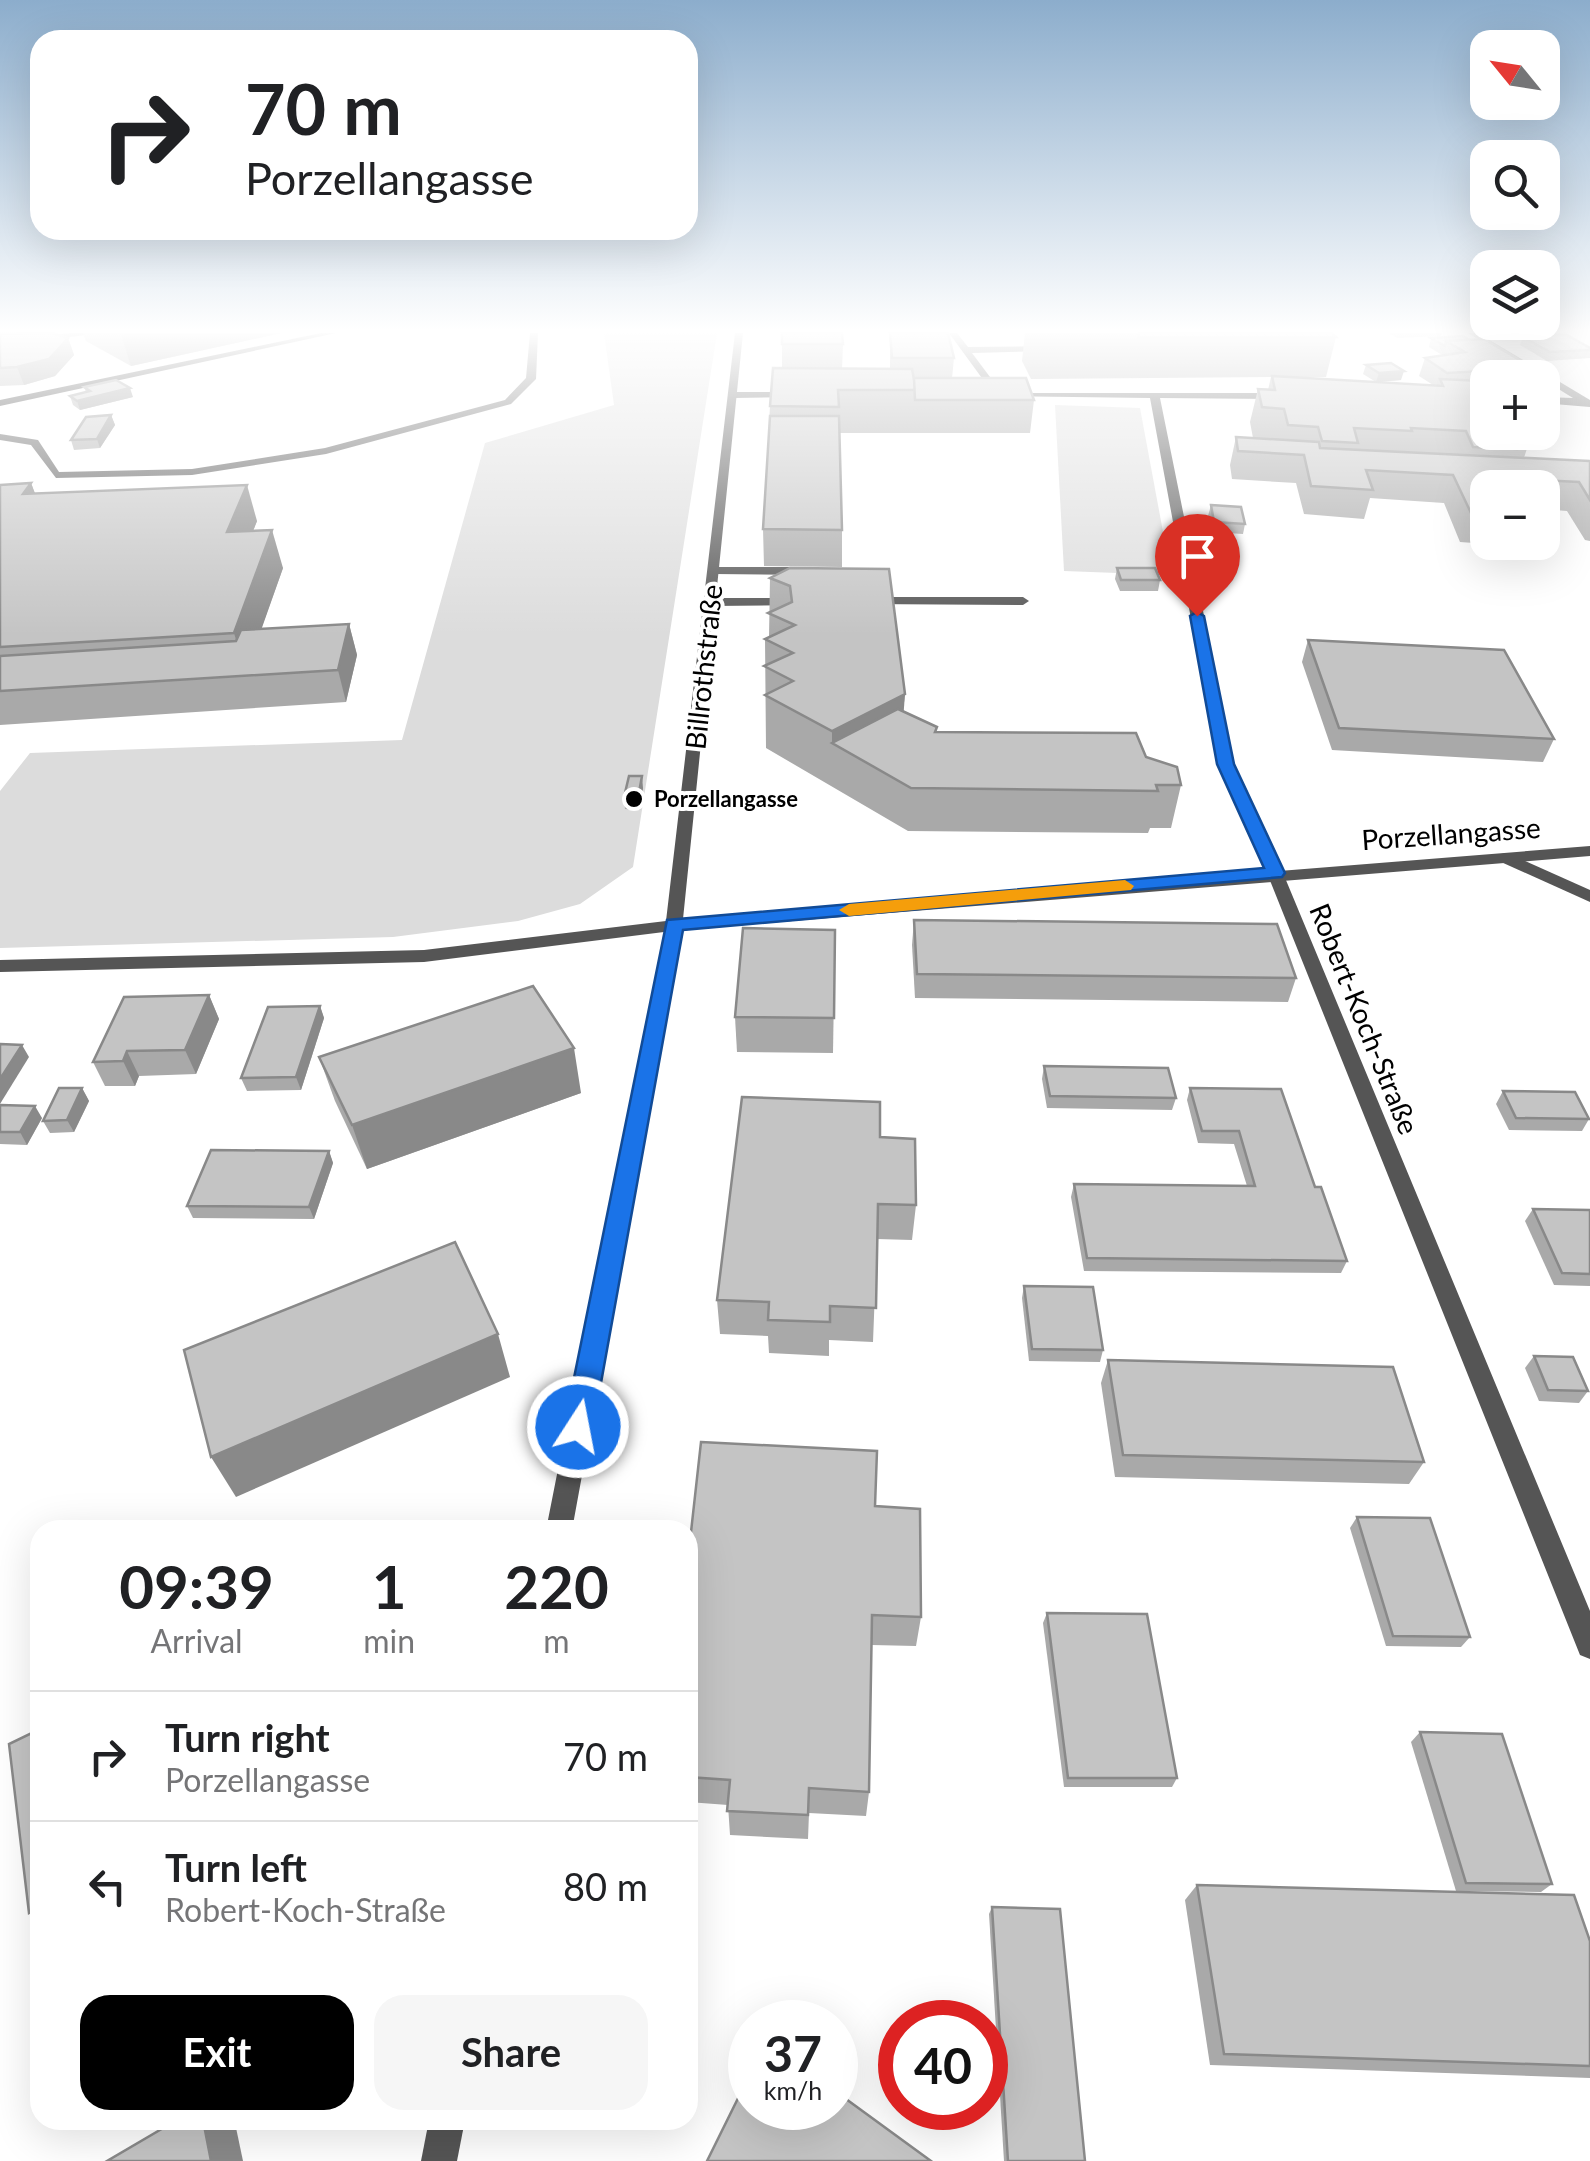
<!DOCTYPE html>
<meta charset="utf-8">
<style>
:root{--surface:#fff;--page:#f6f6f6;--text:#202124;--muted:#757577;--line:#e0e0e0;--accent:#000}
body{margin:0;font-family:Lato,sans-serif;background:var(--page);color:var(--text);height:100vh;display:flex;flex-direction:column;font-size:38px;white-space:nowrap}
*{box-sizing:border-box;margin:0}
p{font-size:32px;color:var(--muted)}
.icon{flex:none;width:55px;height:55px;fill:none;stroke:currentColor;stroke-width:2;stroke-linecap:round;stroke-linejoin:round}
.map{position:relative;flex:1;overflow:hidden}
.side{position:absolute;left:30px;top:1520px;width:668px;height:610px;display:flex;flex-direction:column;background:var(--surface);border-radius:30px;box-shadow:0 10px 40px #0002}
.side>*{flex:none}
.top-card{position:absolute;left:30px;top:30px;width:668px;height:210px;border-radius:30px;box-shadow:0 10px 40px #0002;background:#fff;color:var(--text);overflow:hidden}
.needle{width:65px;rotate:300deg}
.controls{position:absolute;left:1470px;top:30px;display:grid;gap:20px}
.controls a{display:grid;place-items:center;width:90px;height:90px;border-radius:20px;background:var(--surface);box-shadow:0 10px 40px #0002;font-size:50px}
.speed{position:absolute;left:728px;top:2000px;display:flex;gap:20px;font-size:50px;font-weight:700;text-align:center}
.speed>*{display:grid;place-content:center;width:130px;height:130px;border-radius:50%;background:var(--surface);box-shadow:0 10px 40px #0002;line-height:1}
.speed small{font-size:25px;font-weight:400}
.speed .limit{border:15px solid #d22;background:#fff;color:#111}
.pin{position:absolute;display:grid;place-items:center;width:85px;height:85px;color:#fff;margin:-102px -42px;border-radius:50% 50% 50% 0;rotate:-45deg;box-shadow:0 0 10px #0007}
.pin .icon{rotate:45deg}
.me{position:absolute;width:110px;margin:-55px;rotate:11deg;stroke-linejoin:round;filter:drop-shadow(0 0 8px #0008)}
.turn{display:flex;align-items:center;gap:35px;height:210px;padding:0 50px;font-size:45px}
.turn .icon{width:130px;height:130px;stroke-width:2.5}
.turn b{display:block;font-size:70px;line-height:85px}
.eta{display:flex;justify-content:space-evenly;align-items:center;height:170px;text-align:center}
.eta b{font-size:60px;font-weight:700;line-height:70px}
.button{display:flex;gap:20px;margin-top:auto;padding:20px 50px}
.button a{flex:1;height:115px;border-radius:30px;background:var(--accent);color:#fff;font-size:40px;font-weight:700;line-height:115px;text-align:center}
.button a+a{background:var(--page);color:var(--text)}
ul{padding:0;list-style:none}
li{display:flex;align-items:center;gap:30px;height:130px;padding:0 50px;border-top:2px solid var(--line)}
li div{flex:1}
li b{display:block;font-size:38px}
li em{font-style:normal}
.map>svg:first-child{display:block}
.green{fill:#dcdcdc}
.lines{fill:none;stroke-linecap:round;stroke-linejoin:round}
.service{fill:#555;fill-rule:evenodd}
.minor{fill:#555;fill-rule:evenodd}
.tertiary{fill:#555;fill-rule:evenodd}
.secondary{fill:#222;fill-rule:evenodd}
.wall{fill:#a9a9a9}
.shaded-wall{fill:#898989}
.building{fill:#c4c4c4;stroke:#898989;stroke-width:2.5}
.route{fill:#1a73e8;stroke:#114b97;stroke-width:2.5}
.slow{fill:#f59e0b}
.poi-dot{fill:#000;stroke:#fff;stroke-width:4}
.labels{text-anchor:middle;stroke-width:8;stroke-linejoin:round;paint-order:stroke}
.far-poi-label{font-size:22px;font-weight:bold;fill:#000;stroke:#fff;text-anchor:start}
.street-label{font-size:28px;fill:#000;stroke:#fff}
</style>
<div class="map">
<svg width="1590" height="2161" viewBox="0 0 1590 2161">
<rect width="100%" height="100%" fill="#fff"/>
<g class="green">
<polygon points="604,333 717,333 633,867 580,904 518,921 393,937 0,948 0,791 30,753 402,740 485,443 614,405"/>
<polygon points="1055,405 1140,408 1171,575 1064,571"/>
</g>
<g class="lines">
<g class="service">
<polygon points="72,333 103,333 0,345 0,339"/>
<polygon points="530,333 538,333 536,379 511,404 326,454 192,475 56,478 31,445 0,440 0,434 38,440 59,472 192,469 325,448 505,400 526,378"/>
<polygon points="711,567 808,567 814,571 808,575 715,574 711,573"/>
<polygon points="869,597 1023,597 1029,601 1023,605 864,604 864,598"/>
<polygon points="795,598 801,602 800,605 712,606 706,602 712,598"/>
<polygon points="1507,853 1590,890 1590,902 1501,862 1501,854"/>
</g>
<g class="minor">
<polygon points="949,333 957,333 968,347 1053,346 1050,351 972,353 1002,393 1282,393 1287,396 1282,399 1160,398 1234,764 1283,873 1590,1611 1590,1659 1580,1655 1267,873 1218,764 1150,398 995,396"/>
<polygon points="1468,333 1478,333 1590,400 1590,407 1542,403 1542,397 1573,398"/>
<polygon points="797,392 800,397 734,398 729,395 734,392"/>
</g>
<g class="tertiary">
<polygon points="735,333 743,333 683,919 1590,846 1590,856 682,930 572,1530 546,1530 664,932 424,962 0,972 0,960 424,950 666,921"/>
<polygon points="429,2120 465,2120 457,2161 421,2161"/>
</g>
<polygon class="secondary" points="321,333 336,333 0,406 0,400"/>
</g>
<g class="wall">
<polygon points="83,333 281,333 131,366 86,341"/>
<polygon points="782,333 843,344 842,369 890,369 890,333 954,358 952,378 1034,400 1030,433 839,433 842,530 842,567 764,566 763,529 770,406 782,368"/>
<polygon points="1025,333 1332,333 1336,337 1326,377 1290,377 1376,382 1363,374 1366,365 1401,380 1379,382 1433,385 1419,376 1425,358 1442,355 1429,347 1431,338 1463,336 1533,368 1530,378 1488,378 1488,432 1532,432 1524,458 1590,461 1590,541 1585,540 1567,511 1542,509 1542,488 1488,488 1488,542 1530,542 1528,547 1460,542 1444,503 1370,498 1364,519 1304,514 1296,483 1232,479 1230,465 1236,437 1253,438 1250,422 1258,389 1268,390 1271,377 1031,379 1022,361"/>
<polygon points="1389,333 1442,333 1441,336 1397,338"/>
<polygon points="0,334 68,338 74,355 55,376 24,385 0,386"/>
<polygon points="1523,337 1590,348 1590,358 1547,361 1520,345"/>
<polygon points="84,387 133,397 80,410 73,405 70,396 86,392"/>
<polygon points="111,415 115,425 100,448 74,450 71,440"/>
<polygon points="31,483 35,494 257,521 253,531 283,568 261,629 349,624 357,655 346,702 0,725 0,485"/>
<polygon points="1211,505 1245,524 1243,534 1212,532 1208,516"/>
<polygon points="790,568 905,694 903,711 936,732 1146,757 1181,785 1171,828 1150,828 1148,833 908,831 766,748 765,639 769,637 770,578"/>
<polygon points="1117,568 1160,580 1158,591 1120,591 1115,579"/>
<polygon points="1308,640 1554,739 1543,762 1332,750 1302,662"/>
<polygon points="643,788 640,810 625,809 624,797"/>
<polygon points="914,920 1296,978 1288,1002 915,998 912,945"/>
<polygon points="835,930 833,1053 737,1052 735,1017"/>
<polygon points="209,995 219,1019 196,1074 139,1076 135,1086 105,1086 93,1062"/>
<polygon points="320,1006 324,1018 301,1090 247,1091 241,1078"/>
<polygon points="319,1057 581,1093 367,1169 335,1101"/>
<polygon points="1044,1066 1176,1098 1172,1110 1047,1108 1042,1079"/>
<polygon points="82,1088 89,1101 74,1132 50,1133 43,1121"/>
<polygon points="1190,1088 1315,1187 1347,1261 1341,1273 1084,1271 1071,1197 1074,1184 1247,1186 1234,1144 1198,1143 1187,1100"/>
<polygon points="1503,1091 1589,1119 1582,1131 1509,1130 1496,1104"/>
<polygon points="0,1105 42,1118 27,1145 0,1144"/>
<polygon points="880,1137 916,1205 912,1240 877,1239 873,1342 829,1340 829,1356 769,1353 768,1336 720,1334 717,1300"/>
<polygon points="329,1151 333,1163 314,1219 193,1218 187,1206"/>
<polygon points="1533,1209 1590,1210 1590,1286 1554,1285 1525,1221"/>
<polygon points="1024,1286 1103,1350 1100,1362 1029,1361 1022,1298"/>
<polygon points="1534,1356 1588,1391 1579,1403 1539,1401 1525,1368"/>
<polygon points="1108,1360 1424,1462 1409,1484 1115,1477 1101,1383"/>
<polygon points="875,1506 921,1617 916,1646 872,1645 869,1792 866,1816 809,1813 808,1839 730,1835 728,1805 688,1802 688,1559"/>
<polygon points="1357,1517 1470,1637 1461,1647 1386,1646 1350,1528"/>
<polygon points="1047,1613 1177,1778 1172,1787 1064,1787 1043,1623"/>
<polygon points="1420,1732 1552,1884 1541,1892 1456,1891 1411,1742"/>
<polygon points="1197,1885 1590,1941 1590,2078 1210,2065 1185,1900"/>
<polygon points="992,1907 1085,2161 1004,2161 989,1914"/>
</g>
<g class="shaded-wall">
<polygon points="131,333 281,333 131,366 121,335"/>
<polygon points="68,338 74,355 55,376 24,385 17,367"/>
<polygon points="1404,371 1401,380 1376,382 1379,373"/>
<polygon points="130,388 133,397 80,410 77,401"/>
<polygon points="111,415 115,425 100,448 97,439"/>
<polygon points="31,483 45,519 23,494"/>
<polygon points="247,485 257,521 238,569 227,532"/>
<polygon points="272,530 283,568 246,673 234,633"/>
<polygon points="349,624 357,655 346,702 338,670"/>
<polygon points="905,694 901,747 832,743 832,731"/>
<polygon points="642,776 643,788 640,810 638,798"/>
<polygon points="209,995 219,1019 196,1074 185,1050"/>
<polygon points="320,1006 324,1018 301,1090 296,1077"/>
<polygon points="22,1045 29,1057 0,1104 0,1079"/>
<polygon points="574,1048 581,1093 367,1169 352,1125"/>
<polygon points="127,1051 139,1076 135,1086 123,1061"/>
<polygon points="82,1088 89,1101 74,1132 67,1120"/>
<polygon points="35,1106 42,1118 27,1145 20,1132"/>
<polygon points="329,1151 333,1163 314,1219 309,1207"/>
<polygon points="498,1334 510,1377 236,1497 211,1457"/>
<polygon points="40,1907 40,1920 29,1913"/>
<polygon points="203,2120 229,2120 235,2123 243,2161 211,2161"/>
</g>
<g class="building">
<polygon points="52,333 68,338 49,359 17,367 0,368 0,334"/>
<polygon points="782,333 842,333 843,344 782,344"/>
<polygon points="890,333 948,333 954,358 892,358"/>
<polygon points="1139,333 1332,333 1336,337 1138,337"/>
<polygon points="1565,334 1590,348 1590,350 1550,352 1523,337"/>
<polygon points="1463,336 1469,340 1446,341 1445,346 1431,338"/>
<polygon points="1484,339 1533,368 1447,373 1425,358 1465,352 1446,341"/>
<polygon points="1391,363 1404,371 1379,373 1366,365"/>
<polygon points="773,368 912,369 916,390 838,390 839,407 770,406"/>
<polygon points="1272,376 1443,386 1440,379 1483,381 1488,389 1488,432 1530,432 1532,436 1507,435 1516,449 1473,447 1466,431 1411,428 1412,431 1354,428 1358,443 1322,441 1318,427 1288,425 1284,409 1262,407 1258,389 1275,390"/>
<polygon points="914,378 1026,378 1034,400 915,400"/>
<polygon points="116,380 130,388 77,401 70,396 90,391 84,387"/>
<polygon points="111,415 97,439 71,440 86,417"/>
<polygon points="770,416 839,416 842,530 763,529"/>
<polygon points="1236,437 1319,442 1320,448 1590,461 1590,500 1579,482 1518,479 1523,488 1488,488 1488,514 1471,513 1453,475 1366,470 1373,490 1311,486 1304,455 1238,451"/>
<polygon points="31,483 23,494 247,485 227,532 272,530 234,633 0,647 0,485"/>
<polygon points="1211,505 1241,507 1245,524 1214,522"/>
<polygon points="790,568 889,569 905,694 832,731 765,695 793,681 764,666 793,653 765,639 795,625 768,613 792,602 790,586 770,578"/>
<polygon points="1117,568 1155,568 1160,580 1121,580"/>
<polygon points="349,624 338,670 0,691 0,656 236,641 241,630"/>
<polygon points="1308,640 1504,650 1554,739 1339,728"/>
<polygon points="898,709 937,727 935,732 1136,733 1146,757 1177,767 1181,785 1156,785 1158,791 911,788 832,743"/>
<polygon points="629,776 642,776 638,798 624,797"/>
<polygon points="914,920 1277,924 1296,978 917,974"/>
<polygon points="743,928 835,930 834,1018 735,1017"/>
<polygon points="533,986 574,1048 352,1125 319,1057"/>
<polygon points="209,995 185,1050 127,1051 123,1061 93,1062 124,997"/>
<polygon points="320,1006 296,1077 241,1078 268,1007"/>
<polygon points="0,1044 22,1045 0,1079"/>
<polygon points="1044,1066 1168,1068 1176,1098 1050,1096"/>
<polygon points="59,1088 82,1088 67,1120 43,1121"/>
<polygon points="1190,1088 1281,1089 1315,1187 1321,1187 1347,1261 1087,1258 1074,1184 1255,1186 1239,1131 1202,1131"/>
<polygon points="1503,1091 1575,1092 1589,1119 1516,1118"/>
<polygon points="742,1097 880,1102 880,1137 915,1139 916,1205 878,1204 876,1308 830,1306 830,1322 768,1320 769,1302 717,1300"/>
<polygon points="0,1105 35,1106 20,1132 0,1132"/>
<polygon points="211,1150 329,1151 309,1207 187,1206"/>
<polygon points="1533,1209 1590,1210 1590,1274 1562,1273"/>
<polygon points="455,1242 498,1334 211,1457 184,1350"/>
<polygon points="1024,1286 1093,1287 1103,1350 1032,1349"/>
<polygon points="1534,1356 1573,1357 1588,1391 1548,1390"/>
<polygon points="1108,1360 1393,1367 1424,1462 1123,1455"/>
<polygon points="701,1442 877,1451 875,1506 920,1509 921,1617 872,1615 869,1792 809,1788 808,1815 727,1811 730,1780 688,1777 688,1559"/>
<polygon points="1357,1517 1430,1518 1470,1637 1393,1636"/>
<polygon points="1047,1613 1147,1614 1177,1778 1068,1778"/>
<polygon points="40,1729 40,1907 29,1913 9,1744"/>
<polygon points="1420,1732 1502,1734 1552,1884 1466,1883"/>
<polygon points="1197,1885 1574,1895 1590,1941 1590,2066 1224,2054"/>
<polygon points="992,1907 1060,1909 1085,2161 1008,2161"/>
<polygon points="750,2074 750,2108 835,2108 835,2091 931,2161 707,2161"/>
<polygon points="177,2120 203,2120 211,2161 107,2161"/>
</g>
<linearGradient id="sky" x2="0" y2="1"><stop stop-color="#8cadcc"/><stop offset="0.52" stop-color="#fff"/><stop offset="1" stop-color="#fff" stop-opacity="0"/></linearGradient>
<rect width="1590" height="635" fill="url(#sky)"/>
<polygon class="route" points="1197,612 1204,616 1234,764 1285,873 1282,877 683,930 593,1427 588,1436 578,1440 568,1436 564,1427 667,920 1264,868 1217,764 1190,616"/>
<polygon class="slow" points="1125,880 1134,886 1131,890 849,916 839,910 849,904"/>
<circle class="poi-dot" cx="634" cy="799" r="10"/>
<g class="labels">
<g class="far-poi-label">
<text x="654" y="807">Porzellangasse</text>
</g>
<g class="street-label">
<text transform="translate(704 667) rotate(-84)" y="10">Billrothstraße</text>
<text transform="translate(1451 834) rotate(-4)" y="10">Porzellangasse</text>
<text transform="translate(1364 1019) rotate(68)" y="10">Robert-Koch-Straße</text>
</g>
</g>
</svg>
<div class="controls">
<a><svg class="needle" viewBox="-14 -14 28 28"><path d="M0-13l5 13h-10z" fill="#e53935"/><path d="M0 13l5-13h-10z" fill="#757577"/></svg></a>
<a><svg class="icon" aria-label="search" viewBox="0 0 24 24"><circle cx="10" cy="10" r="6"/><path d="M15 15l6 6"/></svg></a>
<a><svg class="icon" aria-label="layers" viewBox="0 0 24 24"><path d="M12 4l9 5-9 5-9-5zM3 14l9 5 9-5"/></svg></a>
<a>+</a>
<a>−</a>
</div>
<div class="speed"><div>37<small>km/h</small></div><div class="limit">40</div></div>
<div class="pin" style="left:1197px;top:616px;background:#d93025"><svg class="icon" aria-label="arrive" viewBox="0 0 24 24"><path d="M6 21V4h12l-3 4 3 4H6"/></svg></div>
<svg class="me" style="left:578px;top:1427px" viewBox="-20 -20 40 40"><circle r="17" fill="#1a73e8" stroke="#fff" stroke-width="3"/><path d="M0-11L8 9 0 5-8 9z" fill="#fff"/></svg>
<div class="top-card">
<div class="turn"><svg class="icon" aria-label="right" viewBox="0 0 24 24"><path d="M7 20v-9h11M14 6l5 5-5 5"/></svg><div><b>70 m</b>Porzellangasse</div></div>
</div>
<section class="side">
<div class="eta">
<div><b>09:39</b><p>Arrival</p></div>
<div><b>1</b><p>min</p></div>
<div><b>220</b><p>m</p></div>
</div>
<ul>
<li><svg class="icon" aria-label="right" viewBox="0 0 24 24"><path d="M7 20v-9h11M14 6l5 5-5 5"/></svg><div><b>Turn right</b><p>Porzellangasse</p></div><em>70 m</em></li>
<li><svg class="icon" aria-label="left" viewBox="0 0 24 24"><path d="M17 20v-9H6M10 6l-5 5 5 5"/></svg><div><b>Turn left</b><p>Robert-Koch-Straße</p></div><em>80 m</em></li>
</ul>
<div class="button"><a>Exit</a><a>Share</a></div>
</section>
</div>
